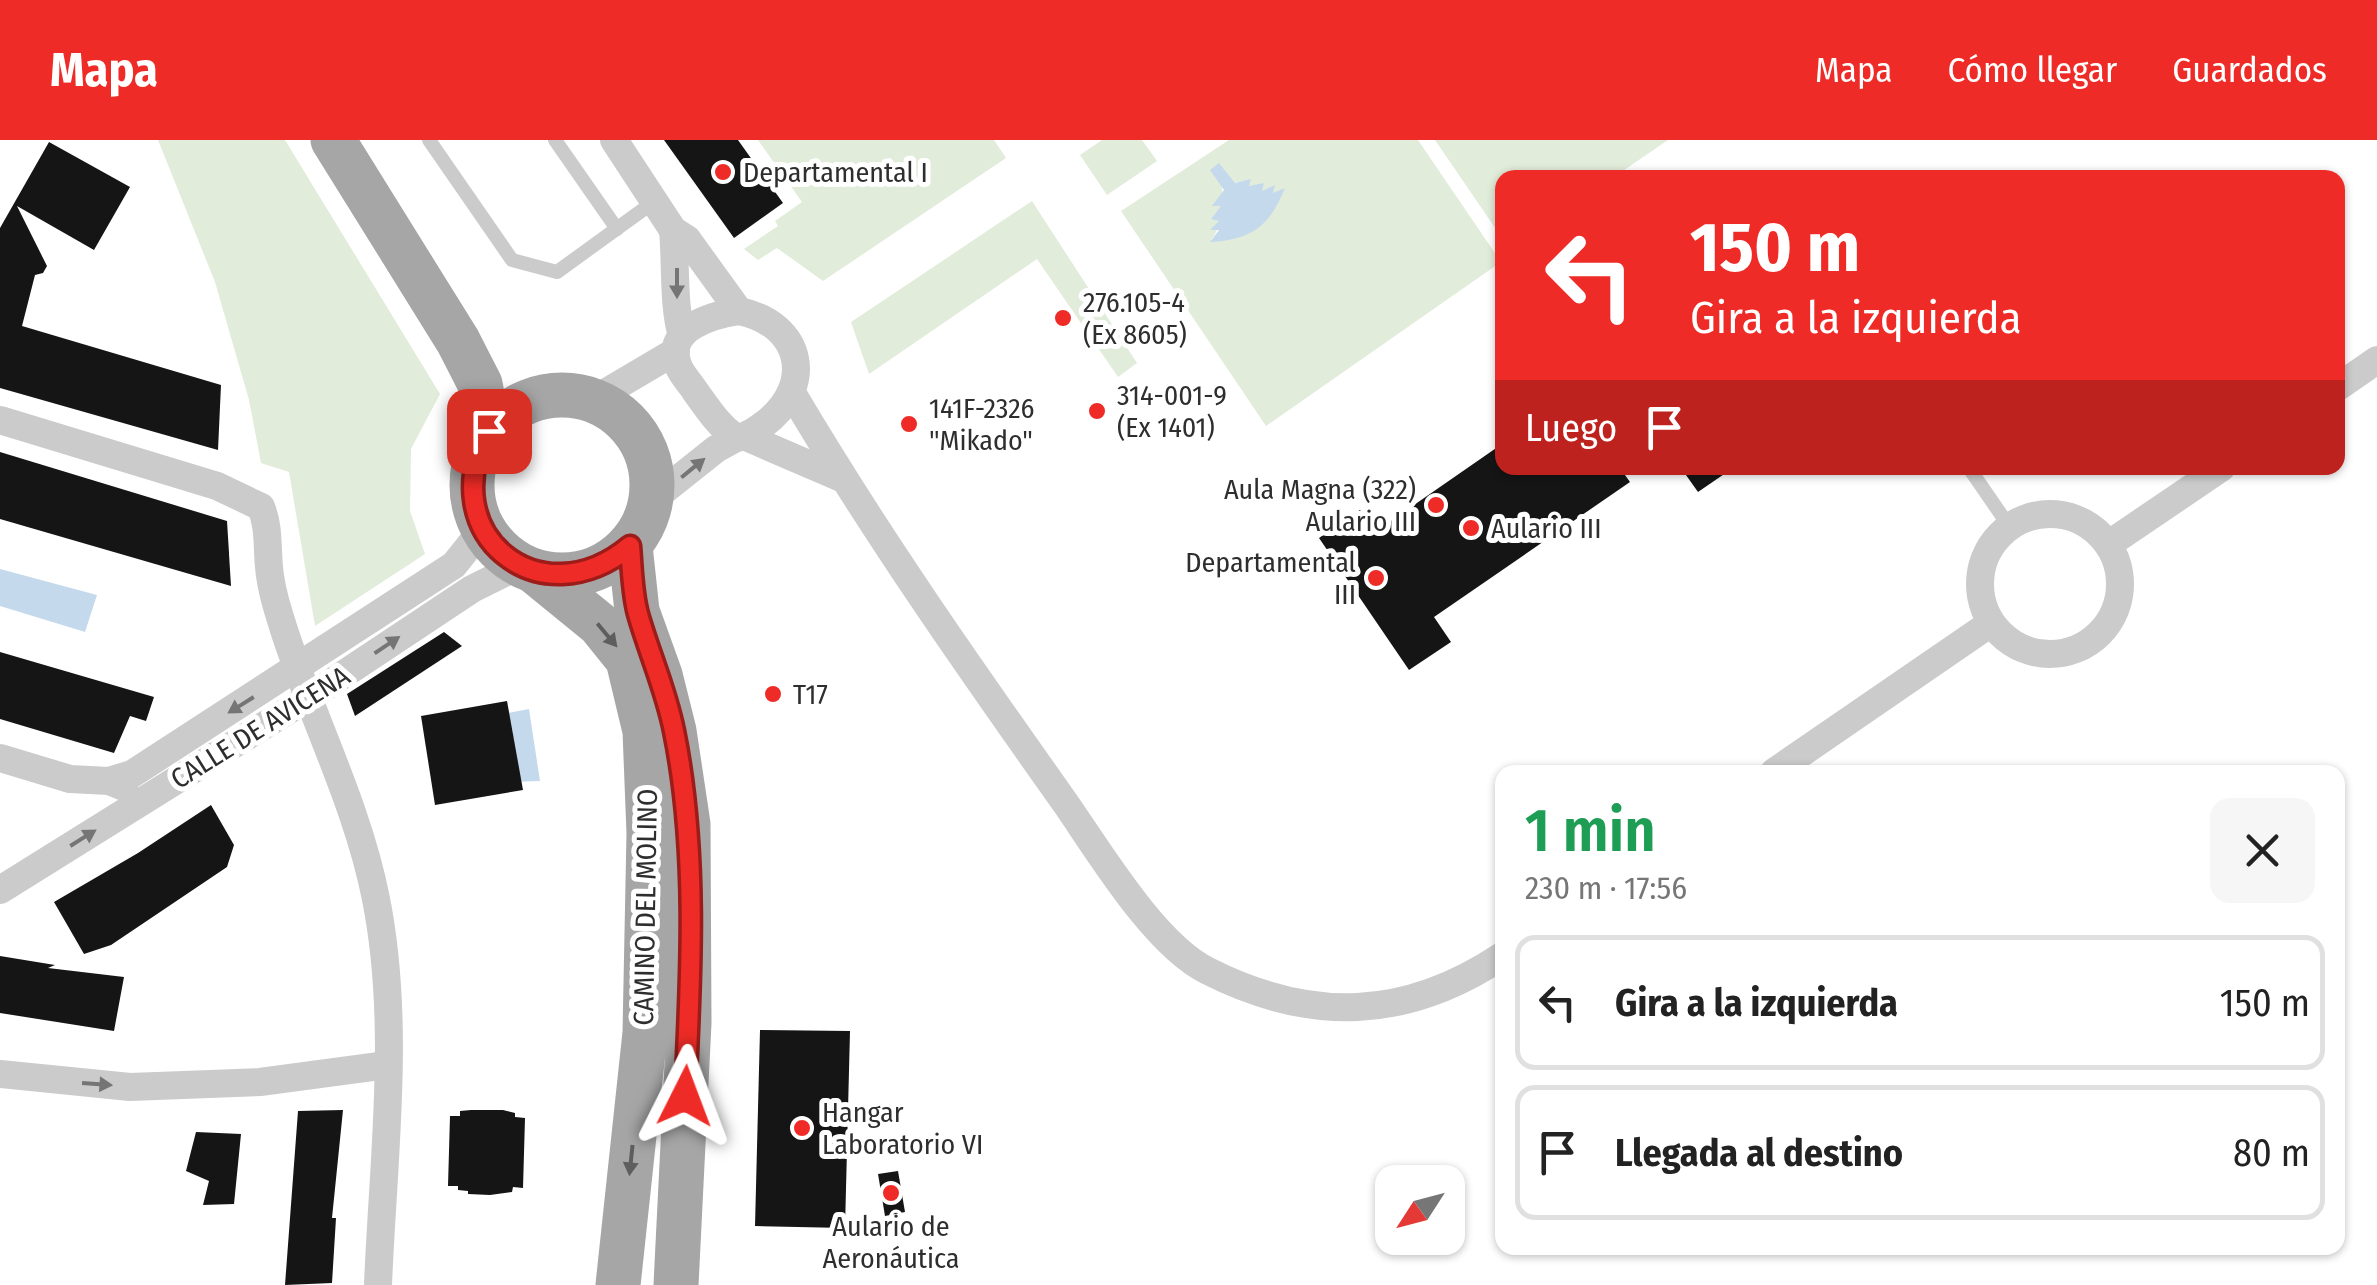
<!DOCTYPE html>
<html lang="es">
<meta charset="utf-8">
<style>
:root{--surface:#fff;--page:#f6f6f6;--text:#222;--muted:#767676;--line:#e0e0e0;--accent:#ee2b26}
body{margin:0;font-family:"Fira Sans Condensed",sans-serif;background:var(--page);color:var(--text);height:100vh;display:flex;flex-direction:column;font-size:38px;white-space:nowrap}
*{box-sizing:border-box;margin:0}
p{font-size:32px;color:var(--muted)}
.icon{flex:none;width:55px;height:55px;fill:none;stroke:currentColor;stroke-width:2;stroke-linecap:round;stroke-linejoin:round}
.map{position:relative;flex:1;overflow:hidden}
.panel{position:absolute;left:1495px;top:625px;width:850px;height:490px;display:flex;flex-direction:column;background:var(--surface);border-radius:20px;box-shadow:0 2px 8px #0004}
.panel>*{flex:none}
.guide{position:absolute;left:1495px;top:30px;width:850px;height:305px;border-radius:20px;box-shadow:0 2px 8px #0004;background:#ee2b26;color:#fff;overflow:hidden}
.needle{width:65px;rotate:234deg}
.tools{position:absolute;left:1375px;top:1025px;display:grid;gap:20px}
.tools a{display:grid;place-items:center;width:90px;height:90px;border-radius:20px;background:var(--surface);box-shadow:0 2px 8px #0004;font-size:50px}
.pin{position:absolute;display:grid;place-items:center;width:85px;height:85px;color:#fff;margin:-42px;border-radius:20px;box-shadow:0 5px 15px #0006}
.me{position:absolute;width:110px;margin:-55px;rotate:3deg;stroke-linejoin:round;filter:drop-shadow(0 0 8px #0008)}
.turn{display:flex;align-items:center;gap:35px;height:210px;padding:0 30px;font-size:45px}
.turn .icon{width:130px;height:130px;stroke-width:2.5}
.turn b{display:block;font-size:70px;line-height:85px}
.then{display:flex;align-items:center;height:95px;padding:0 30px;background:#0003;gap:20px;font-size:38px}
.round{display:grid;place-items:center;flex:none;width:105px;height:105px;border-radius:20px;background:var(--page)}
.summary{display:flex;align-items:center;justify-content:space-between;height:170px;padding:0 30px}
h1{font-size:60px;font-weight:600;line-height:75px;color:#1e9e55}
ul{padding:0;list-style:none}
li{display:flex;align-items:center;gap:30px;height:135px;margin:0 20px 15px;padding:0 10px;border:5px solid var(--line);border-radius:20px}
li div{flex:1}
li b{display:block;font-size:38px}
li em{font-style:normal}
header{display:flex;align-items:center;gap:60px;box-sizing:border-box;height:140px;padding:0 50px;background:var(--accent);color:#fff}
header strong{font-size:48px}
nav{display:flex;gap:55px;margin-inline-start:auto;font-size:35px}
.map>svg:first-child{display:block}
.green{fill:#e2ecda;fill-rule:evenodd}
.water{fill:#c5d9ed}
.building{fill:#151515}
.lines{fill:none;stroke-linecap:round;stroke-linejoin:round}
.service{stroke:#cbcbcb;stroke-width:14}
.minor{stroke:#cbcbcb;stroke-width:28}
.primary{stroke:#a6a6a6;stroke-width:45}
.oneway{fill:#757575}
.oneway2{fill:#5e5e5e}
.route-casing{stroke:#9b1c19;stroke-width:25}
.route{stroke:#ee2b26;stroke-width:18}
.poi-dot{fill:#ee2b26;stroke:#fff;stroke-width:4}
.labels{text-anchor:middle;stroke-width:10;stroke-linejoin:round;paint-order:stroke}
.poi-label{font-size:28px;fill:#2e2e2e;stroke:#fff;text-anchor:start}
.street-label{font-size:28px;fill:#2e2e2e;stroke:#fff}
</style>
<header>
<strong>Mapa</strong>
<nav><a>Mapa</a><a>Cómo llegar</a><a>Guardados</a></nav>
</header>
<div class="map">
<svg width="2377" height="1145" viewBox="0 0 2377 1145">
<rect width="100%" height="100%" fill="#fff"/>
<g class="green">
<polygon points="158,0 285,0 440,254 411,309 410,371 425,414 315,486 289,332 261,323 249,260 215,142"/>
<polygon points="758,0 994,0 1006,18 823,141 777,108 758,120 744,109 778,86 775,81 802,62"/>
<polygon points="1102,0 1142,0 1157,21 1107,55 1080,15"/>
<path d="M1229 0H1418L1501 122 1266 286 1121 71ZM1219 24 1234 43 1249 40 1248 46 1272 54 1283 49 1211 100C1227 80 1223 48 1219 24Z"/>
<polygon points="1435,0 1668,0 1614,37 1502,38 1502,98"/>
<polygon points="1032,61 1137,223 1118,237 1037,119 869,234 851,182"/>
</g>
<g class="water">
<path d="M1219 23 1235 43 1251 39 1249 46 1264 43 1262 51 1275 45 1273 53 1285 48C1270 86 1251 100 1210 102L1219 90H1210L1219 81 1211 79 1221 66H1212L1224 50 1210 30Z"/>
<polygon points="0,429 97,455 85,492 0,466"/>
<polygon points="529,569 540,641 509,642 498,575"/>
</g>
<g class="building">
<polygon points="664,0 738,0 783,63 734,98"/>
<polygon points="49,2 130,47 94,110 17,66 47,126 43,133 35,135 22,186 221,245 218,310 0,248 0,88"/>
<polygon points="1502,304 1502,328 1620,328 1630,342 1434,477 1451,502 1409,530 1319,398 1360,370 1375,392"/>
<polygon points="0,312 227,381 231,446 0,379"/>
<polygon points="1681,328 1733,328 1698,352"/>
<polygon points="444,492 462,506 355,576 347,554"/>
<polygon points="0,512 154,557 146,581 130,576 114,613 0,579"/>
<polygon points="507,561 523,650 435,665 421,576"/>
<polygon points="211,665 234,705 227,727 111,805 84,814 54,762 138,713"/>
<polygon points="0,816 55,825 48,828 124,837 114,891 0,873"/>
<polygon points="760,890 850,891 845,1088 755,1086"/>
<polygon points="343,970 332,1078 336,1078 332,1143 285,1145 298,971"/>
<polygon points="471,970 503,970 515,973 515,977 525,978 523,1048 513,1047 512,1052 490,1055 468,1054 468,1051 458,1050 458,1046 448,1046 450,976 460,976 460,971"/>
<polygon points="196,992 241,994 234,1064 203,1065 209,1041 186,1031"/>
<polygon points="898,1031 905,1072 885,1076 878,1034"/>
</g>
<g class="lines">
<g class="service">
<polyline points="429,0 512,120 557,132 655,61"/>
<polyline points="555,0 617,89"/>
<polyline points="1969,328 2009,386"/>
</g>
<g class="minor">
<polyline points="614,0 673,90 687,99 739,171"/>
<path d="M673 90C676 121 673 168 682 195"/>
<path d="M739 171C803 184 816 246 763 285 754 291 747 297 736 298 718 285 708 269 695 251 690 243 681 234 678 225 664 188 713 175 739 171Z"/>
<polyline points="2338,247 2377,220"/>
<path d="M792 253C876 395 971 530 1066 664 1100 713 1155 805 1208 831 1311 883 1406 880 1502 816"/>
<polyline points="593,260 676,211"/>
<path d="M0 280 217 346 261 367C269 386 267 406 269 427 271 450 278 471 285 493 314 582 358 667 376 759 401 885 383 1018 378 1145"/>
<polyline points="746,297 841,338"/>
<polyline points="652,360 716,309 736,298"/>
<circle cx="2050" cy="444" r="70"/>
<polyline points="2109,404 2221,328"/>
<polyline points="0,618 70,639 109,641 124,647"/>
<polyline points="1774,632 1991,483"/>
<polyline points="109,641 132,634 454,425 474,400 479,380"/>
<polyline points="0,750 308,558 472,449 520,425"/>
<polyline points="0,934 130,947 260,942 387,925"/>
</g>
<g class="primary">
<polyline points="333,0 458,201 480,244 489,291"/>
<circle cx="562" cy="345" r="90"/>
<polyline points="630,406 637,471 660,535 674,591 688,684 689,883 676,1145"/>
<polyline points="534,431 599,484 628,520 645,591 649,693 645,893 618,1145"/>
</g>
</g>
<defs><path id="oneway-solid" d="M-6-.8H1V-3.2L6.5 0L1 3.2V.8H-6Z" transform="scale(2.5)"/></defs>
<g class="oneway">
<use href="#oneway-solid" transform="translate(677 143) rotate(90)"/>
<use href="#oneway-solid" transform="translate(693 328) rotate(-39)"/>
<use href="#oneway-solid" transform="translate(387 505) rotate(-34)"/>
<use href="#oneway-solid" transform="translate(241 565) rotate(148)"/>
<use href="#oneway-solid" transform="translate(83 698) rotate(-32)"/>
<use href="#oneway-solid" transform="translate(97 944) rotate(4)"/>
</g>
<g class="oneway2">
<use href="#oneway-solid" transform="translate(607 495) rotate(50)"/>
<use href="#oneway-solid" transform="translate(631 1020) rotate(96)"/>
</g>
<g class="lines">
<g class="route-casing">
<path id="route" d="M489 291C432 393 540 481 630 406 632 428 632 452 638 474 649 513 666 550 674 591 698 708 691 837 685 956"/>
</g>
<use href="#route" class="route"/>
</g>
<g class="poi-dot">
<circle cx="723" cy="32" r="10"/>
<circle cx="1063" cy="178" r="10"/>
<circle cx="1097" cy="271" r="10"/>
<circle cx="909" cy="284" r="10"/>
<circle cx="1436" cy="365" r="10"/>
<circle cx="1471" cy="388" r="10"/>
<circle cx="1376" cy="438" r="10"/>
<circle cx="773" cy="554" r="10"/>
<circle cx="802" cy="988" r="10"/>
<circle cx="891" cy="1053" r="10"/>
</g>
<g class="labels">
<g class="poi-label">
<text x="743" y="42">Departamental I</text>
<text x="1083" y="172">276.105-4<tspan x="1083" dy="32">(Ex 8605)</tspan></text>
<text x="1117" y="265">314-001-9<tspan x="1117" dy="32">(Ex 1401)</tspan></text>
<text x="929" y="278">141F-2326<tspan x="929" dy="32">"Mikado"</tspan></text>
<text x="1416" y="359" text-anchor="end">Aula Magna (322)<tspan x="1416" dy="32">Aulario III</tspan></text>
<text x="1491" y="398">Aulario III</text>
<text x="1356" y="432" text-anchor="end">Departamental<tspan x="1356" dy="32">III</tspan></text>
<text x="793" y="564">T17</text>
<text x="822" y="982">Hangar<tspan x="822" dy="32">Laboratorio VI</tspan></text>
<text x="891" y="1096" text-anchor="middle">Aulario de<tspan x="891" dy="32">Aeronáutica</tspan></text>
</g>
<g class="street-label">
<text transform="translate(260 587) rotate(-32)" y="10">CALLE DE AVICENA</text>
<text transform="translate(645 767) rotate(-89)" y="10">CAMINO DEL MOLINO</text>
</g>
</g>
</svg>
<div class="tools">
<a><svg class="needle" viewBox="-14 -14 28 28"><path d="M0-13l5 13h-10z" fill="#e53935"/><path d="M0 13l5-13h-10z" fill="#767676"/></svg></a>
</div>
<div class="pin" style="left:489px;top:291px;background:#d93025"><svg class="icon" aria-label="arrive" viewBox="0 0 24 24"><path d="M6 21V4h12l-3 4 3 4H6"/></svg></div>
<svg class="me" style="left:685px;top:956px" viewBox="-20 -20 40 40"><path d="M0-17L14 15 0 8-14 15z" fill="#ee2b26" stroke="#fff" stroke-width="4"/></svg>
<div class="guide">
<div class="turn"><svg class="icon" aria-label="left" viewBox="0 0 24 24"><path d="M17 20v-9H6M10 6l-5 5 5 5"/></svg><div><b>150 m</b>Gira a la izquierda</div></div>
<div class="then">Luego<svg class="icon" aria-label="arrive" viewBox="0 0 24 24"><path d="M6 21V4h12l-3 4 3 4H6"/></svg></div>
</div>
<section class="panel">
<div class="summary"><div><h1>1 min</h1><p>230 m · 17:56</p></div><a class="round"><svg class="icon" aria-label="close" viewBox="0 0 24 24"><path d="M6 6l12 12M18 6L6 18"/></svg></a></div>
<ul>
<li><svg class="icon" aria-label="left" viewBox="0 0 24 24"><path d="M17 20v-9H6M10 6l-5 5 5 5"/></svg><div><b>Gira a la izquierda</b></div><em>150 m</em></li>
<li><svg class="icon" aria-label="arrive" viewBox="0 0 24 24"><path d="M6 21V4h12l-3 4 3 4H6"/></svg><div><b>Llegada al destino</b></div><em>80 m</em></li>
</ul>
</section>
</div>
